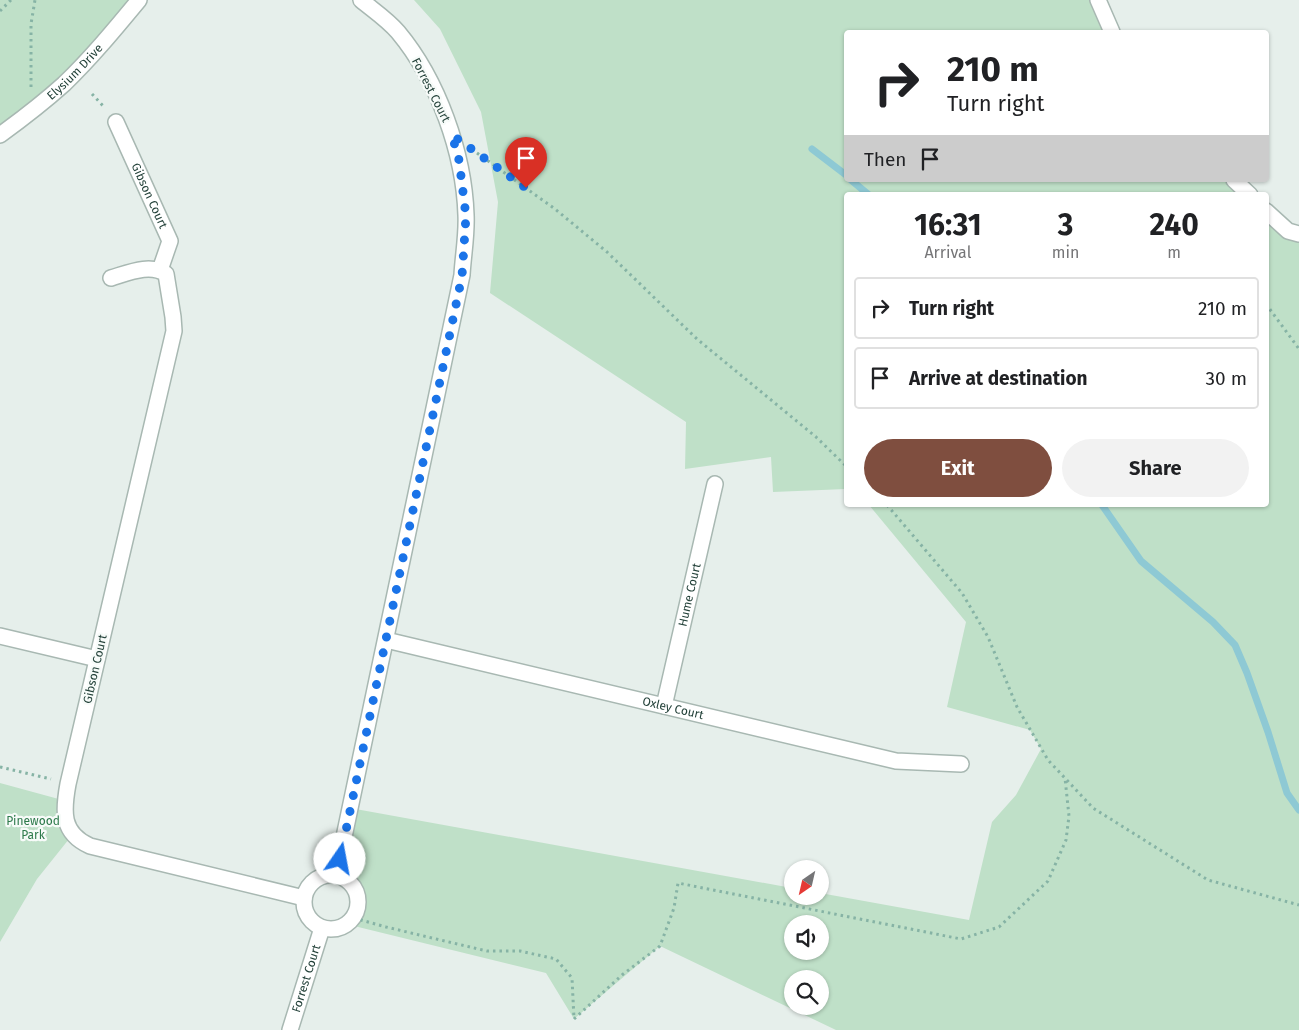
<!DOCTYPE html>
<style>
:root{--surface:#fff;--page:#f2f2f2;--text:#202124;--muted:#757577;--line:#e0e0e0;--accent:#7f4e3f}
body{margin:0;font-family:"Fira Sans",sans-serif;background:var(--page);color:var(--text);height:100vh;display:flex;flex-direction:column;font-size:19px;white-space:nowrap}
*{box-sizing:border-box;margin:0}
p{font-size:16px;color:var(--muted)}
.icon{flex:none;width:28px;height:28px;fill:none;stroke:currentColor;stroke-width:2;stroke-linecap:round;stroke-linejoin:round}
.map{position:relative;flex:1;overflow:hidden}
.panel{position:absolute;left:844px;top:192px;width:425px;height:315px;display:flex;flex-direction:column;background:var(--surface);border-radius:5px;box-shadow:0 1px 4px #0004}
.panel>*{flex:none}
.guide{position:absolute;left:844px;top:30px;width:425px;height:152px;border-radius:5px;box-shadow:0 1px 4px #0004;background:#fff;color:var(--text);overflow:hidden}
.needle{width:32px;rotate:214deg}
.tools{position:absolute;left:784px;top:860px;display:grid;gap:10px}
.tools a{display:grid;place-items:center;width:45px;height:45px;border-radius:50%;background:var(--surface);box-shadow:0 1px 4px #0004;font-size:25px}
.pin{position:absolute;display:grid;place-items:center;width:42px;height:42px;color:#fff;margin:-51px -21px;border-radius:50% 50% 50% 0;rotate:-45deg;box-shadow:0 0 5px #0007}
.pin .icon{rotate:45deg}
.me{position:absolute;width:55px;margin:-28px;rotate:12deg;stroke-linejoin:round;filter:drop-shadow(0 0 4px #0008)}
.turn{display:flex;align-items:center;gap:18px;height:105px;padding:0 20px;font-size:22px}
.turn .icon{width:65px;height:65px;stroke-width:2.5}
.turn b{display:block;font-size:35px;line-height:42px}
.then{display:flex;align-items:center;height:48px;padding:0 20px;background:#0003;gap:10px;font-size:19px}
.eta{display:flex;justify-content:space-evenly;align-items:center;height:85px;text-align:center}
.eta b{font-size:30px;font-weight:700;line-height:35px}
.cta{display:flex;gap:10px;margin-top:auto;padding:10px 20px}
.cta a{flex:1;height:58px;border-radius:30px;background:var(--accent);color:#fff;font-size:20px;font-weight:700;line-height:58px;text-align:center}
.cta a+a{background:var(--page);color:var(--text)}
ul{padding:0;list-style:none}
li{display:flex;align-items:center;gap:15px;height:62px;margin:0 10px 8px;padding:0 10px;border:2px solid var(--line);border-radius:5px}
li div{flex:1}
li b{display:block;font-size:19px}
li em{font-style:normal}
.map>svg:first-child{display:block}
.green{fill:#bfe0c8;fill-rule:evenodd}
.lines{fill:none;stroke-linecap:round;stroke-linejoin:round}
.stream{stroke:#8ec9d4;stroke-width:7}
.minor-casing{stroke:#a8b8b2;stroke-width:18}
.path{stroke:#86b3a5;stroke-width:3;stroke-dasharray:2.5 4;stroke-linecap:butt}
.minor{stroke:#fff;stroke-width:15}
.route{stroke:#1a73e8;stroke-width:9;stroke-dasharray:0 16.2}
.labels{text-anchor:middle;stroke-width:4.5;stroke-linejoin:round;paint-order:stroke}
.street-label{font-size:12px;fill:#24423a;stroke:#f7fbf9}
.park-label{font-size:12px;fill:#2d7a4b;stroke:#f7fbf9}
</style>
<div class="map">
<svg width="1299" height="1030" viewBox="0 0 1299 1030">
<rect width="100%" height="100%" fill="#e6efeb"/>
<g class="green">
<polygon points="0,0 139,0 96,51 0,133"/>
<polygon points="414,0 1098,0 1112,32 846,32 846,180 1235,180 1250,195 846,195 846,489 773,492 771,457 685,469 686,422 490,293 498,202 481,112 440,29"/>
<path d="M1266 211 1299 234V1030H836L660 946 574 1019 546 973 346 924 357 908 346 880 350 808 792 888V896H820V893L969 920 992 822 1016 795 1041 749 1030 730 947 707 966 622 869 505H1266ZM792 924H820V951H792ZM792 979H820V1006H792Z"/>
<polygon points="0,783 66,801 73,834 37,879 0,942"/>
</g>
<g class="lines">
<g class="stream">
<polyline points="812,149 846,175"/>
<polyline points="851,180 869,195"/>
<polyline points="1102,505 1141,561 1213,622 1235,645 1247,673 1268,732 1287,793 1299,810"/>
</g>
<g class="minor-casing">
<g id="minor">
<polyline points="1098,0 1112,32"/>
<path id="s1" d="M116 122 170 241 160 270"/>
<path id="s2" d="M0 135C22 119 44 102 64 84 91 58 115 29 139 0"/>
<polyline points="1234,180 1250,195"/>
<polyline points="1266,211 1288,231 1299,234"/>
<path d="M111 278C128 273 150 263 166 274L173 317 174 331 68 784C63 811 61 833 90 846L304 898"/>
<polyline points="0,636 97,659"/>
<path id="s3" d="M386 640 896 761 961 764"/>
<path id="s4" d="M664 706 715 484"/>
<path d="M336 875 462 275C463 256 467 235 466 215 464 153 438 80 398 32 388 20 373 10 361 0"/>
<circle cx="331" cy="902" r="27"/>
<path id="s5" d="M290 1030 322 928"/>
</g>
</g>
<g class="path">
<polyline points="0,11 11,0"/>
<polyline points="31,87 31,24 35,0"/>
<polyline points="92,94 105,108"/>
<polyline points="477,153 555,209 607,252 697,339 816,437 846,466"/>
<polyline points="1266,304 1299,349"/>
<polyline points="887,505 962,593 988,637 1017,707 1048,760 1093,808 1208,880 1299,905"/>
<polyline points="0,767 51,779"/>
<polyline points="354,918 386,927 487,951 520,951 556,959 572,978 574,1019"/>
<polyline points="574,1019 622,975 660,946 674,908 678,883 961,939 999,927 1048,881 1066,840 1069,816 1065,778"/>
</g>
<use href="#minor" class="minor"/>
</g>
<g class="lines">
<polyline class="route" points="340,859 462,276 466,216 459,160 452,135 526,188"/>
</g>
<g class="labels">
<g class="street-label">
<text dy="4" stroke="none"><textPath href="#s2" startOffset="98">Elysium Drive</textPath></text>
<text transform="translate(431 90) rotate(63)" y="4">Forrest Court</text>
<text dy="4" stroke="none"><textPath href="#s1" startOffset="81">Gibson Court</textPath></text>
<text dy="4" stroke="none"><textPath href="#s4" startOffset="114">Hume Court</textPath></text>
<text transform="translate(95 669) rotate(-77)" y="4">Gibson Court</text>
<text dy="4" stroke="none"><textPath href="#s3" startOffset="295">Oxley Court</textPath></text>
<text dy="4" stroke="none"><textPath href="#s5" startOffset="54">Forrest Court</textPath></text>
</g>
<g class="park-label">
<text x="33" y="825">Pinewood<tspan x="33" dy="14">Park</tspan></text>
</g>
</g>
</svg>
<div class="tools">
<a><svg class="needle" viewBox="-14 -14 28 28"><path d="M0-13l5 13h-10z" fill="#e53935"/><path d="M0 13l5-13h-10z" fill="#757577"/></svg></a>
<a><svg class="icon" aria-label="sound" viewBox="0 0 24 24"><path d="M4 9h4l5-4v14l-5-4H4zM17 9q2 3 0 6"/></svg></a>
<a><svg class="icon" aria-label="search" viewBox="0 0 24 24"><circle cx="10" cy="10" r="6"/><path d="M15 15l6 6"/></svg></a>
</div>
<div class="pin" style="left:526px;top:188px;background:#d93025"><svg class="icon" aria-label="arrive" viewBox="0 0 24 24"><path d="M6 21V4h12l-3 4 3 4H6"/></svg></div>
<svg class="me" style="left:340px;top:859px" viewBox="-20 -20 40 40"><circle r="19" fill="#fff"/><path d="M0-13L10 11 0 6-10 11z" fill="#1a73e8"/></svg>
<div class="guide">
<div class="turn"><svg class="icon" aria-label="right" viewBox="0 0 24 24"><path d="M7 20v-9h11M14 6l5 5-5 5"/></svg><div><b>210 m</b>Turn right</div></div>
<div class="then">Then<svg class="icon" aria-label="arrive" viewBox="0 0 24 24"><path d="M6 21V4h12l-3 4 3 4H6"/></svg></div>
</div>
<section class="panel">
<div class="eta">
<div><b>16:31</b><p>Arrival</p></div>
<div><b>3</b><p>min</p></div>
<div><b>240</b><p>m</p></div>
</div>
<ul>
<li><svg class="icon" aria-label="right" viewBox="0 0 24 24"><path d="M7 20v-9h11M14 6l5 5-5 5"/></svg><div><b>Turn right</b></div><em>210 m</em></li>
<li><svg class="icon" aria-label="arrive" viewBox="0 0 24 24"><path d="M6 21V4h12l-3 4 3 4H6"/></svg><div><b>Arrive at destination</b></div><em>30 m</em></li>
</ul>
<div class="cta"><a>Exit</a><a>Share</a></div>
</section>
</div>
